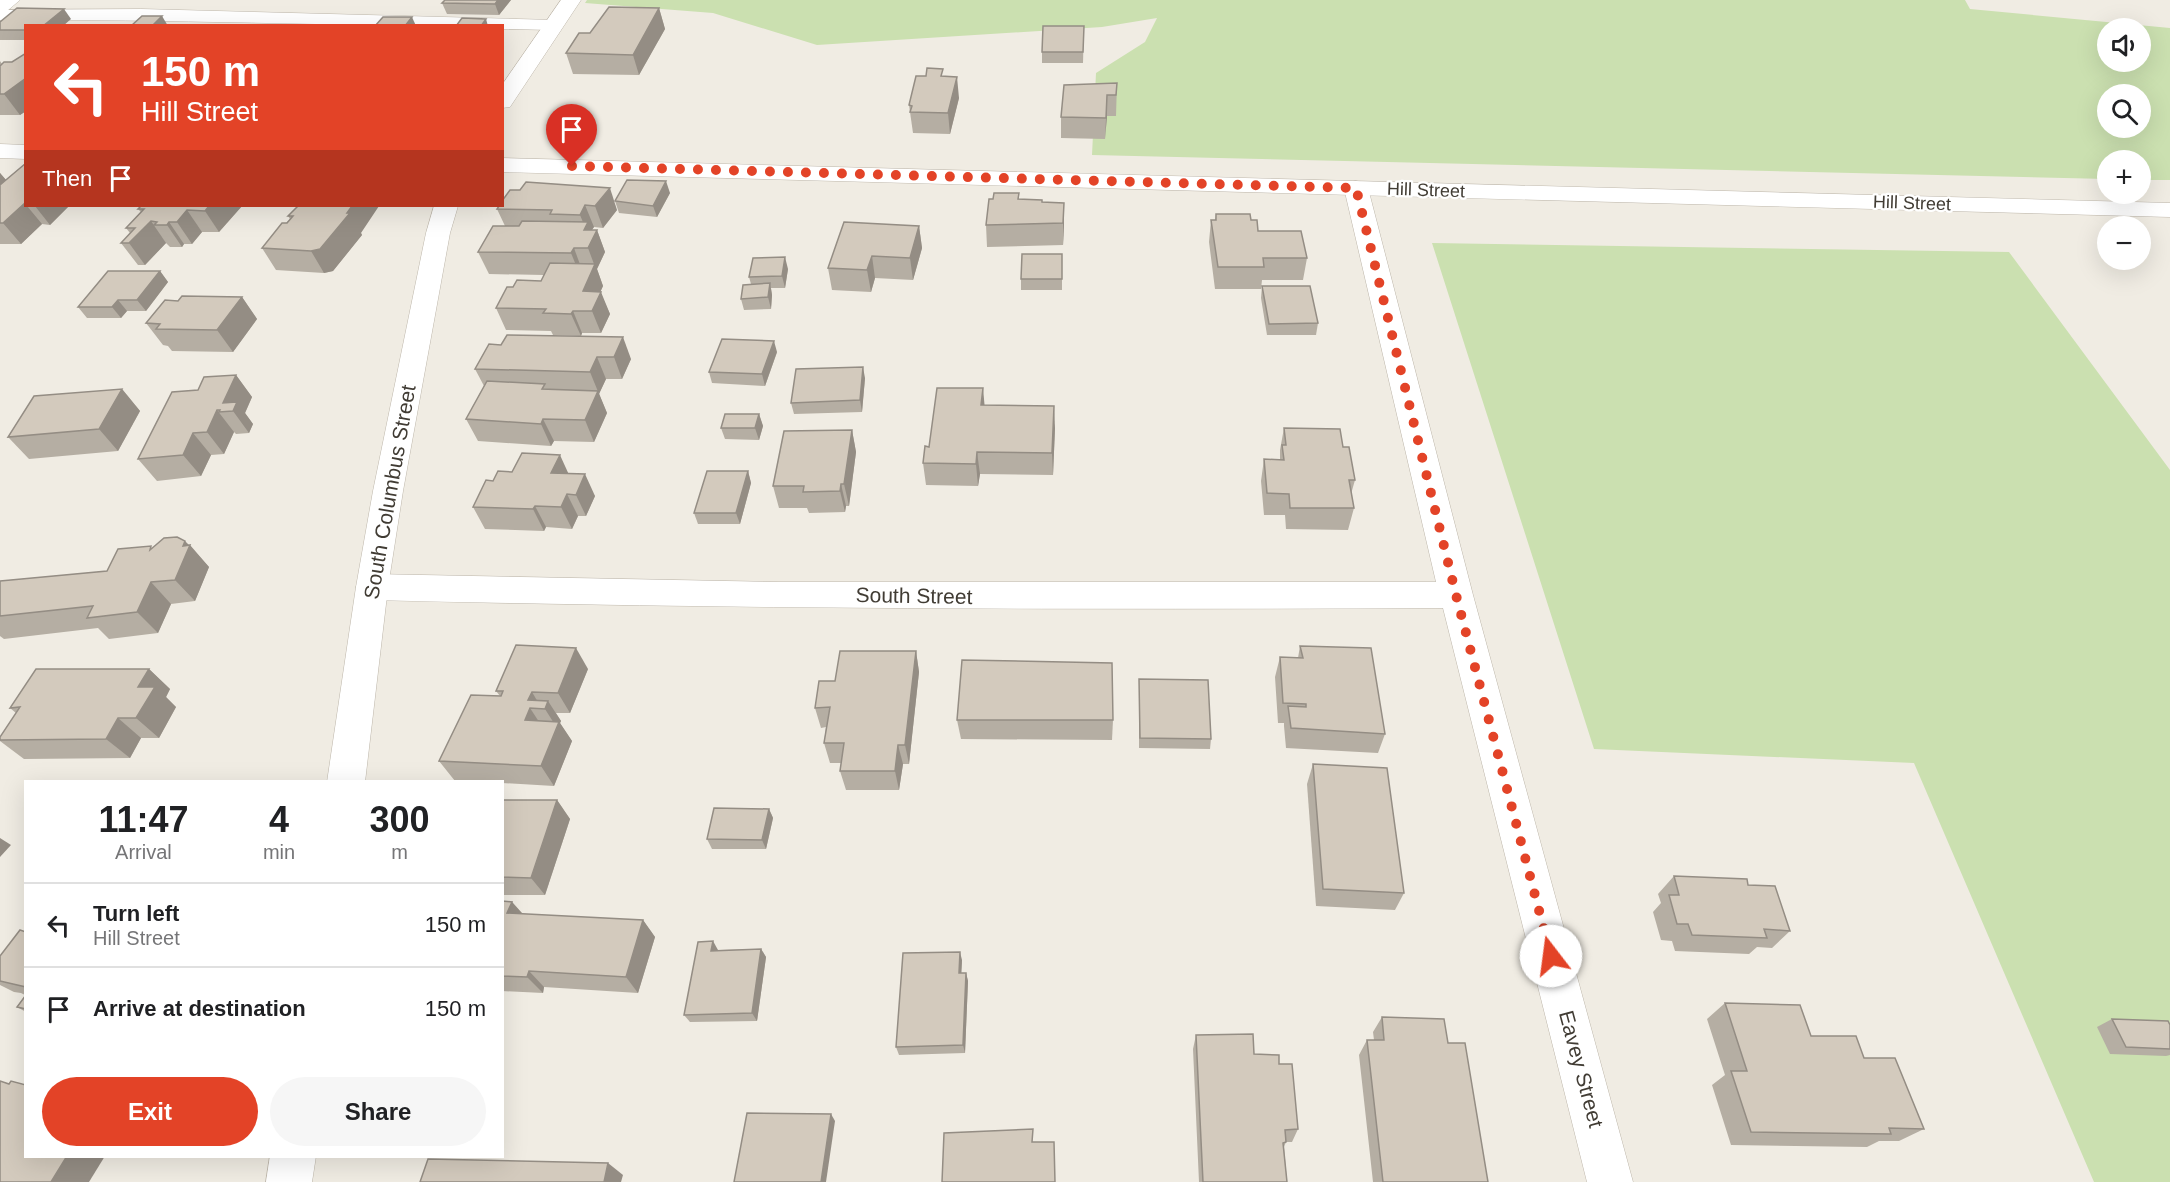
<!DOCTYPE html>
<meta charset="utf-8">
<style>
:root{--surface:#fff;--page:#f6f6f6;--text:#202124;--muted:#757577;--line:#e0e0e0;--accent:#e34327}
body{margin:0;font-family:Arial,sans-serif;background:var(--page);color:var(--text);height:100vh;display:flex;flex-direction:column;font-size:22px;white-space:nowrap}
*{box-sizing:border-box;margin:0}
p{font-size:20px;color:var(--muted)}
.icon{flex:none;width:33px;height:33px;fill:none;stroke:currentColor;stroke-width:2;stroke-linecap:round;stroke-linejoin:round}
.map{position:relative;flex:1;overflow:hidden}
.panel{position:absolute;left:24px;top:780px;width:480px;height:378px;display:flex;flex-direction:column;background:var(--surface);border-radius:0px;box-shadow:0 6px 24px #0002}
.panel>*{flex:none}
.hud{position:absolute;left:24px;top:24px;width:480px;height:183px;border-radius:0px;box-shadow:0 6px 24px #0002;background:#e34327;color:#fff;overflow:hidden}
.fabs{position:absolute;left:2097px;top:18px;display:grid;gap:12px}
.fabs a{display:grid;place-items:center;width:54px;height:54px;border-radius:50%;background:var(--surface);box-shadow:0 6px 24px #0002;font-size:30px}
.pin{position:absolute;display:grid;place-items:center;width:51px;height:51px;color:#fff;margin:-62px -26px;border-radius:50% 50% 50% 0;rotate:-45deg;box-shadow:0 0 6px #0007}
.pin .icon{rotate:45deg}
.me{position:absolute;width:66px;margin:-33px;rotate:345deg;stroke-linejoin:round;filter:drop-shadow(0 0 4px #0008)}
.turn{display:flex;align-items:center;gap:21px;height:126px;padding:0 18px;font-size:27px}
.turn .icon{width:78px;height:78px;stroke-width:2.5}
.turn b{display:block;font-size:42px;line-height:51px}
.then{display:flex;align-items:center;height:57px;padding:0 18px;background:#0003;gap:12px;font-size:22px}
.eta{display:flex;justify-content:space-evenly;align-items:center;height:102px;text-align:center}
.eta b{font-size:36px;font-weight:700;line-height:42px}
.primary-button{display:flex;gap:12px;margin-top:auto;padding:12px 18px}
.primary-button a{flex:1;height:69px;border-radius:36px;background:var(--accent);color:#fff;font-size:24px;font-weight:700;line-height:69px;text-align:center}
.primary-button a+a{background:var(--page);color:var(--text)}
ul{padding:0;list-style:none}
li{display:flex;align-items:center;gap:18px;height:84px;padding:0 18px;border-top:2px solid var(--line)}
li div{flex:1}
li b{display:block;font-size:22px}
li em{font-style:normal}
.map>svg:first-child{display:block}
.green{fill:#cbe0b0;fill-rule:evenodd}
.lines{fill:none;stroke-linecap:round;stroke-linejoin:round}
.service-casing{stroke:#bdb6aa;stroke-width:1}
.minor-casing{stroke:#bdb6aa;stroke-width:1}
.tertiary-casing{stroke:#bdb6aa;stroke-width:1}
.service{fill:#fff;fill-rule:evenodd}
.minor{fill:#fff;fill-rule:evenodd}
.tertiary{fill:#fff;fill-rule:evenodd}
.wall{fill:#b5aea3}
.shaded-wall{fill:#948d84}
.building{fill:#d3cabd;stroke:#948d84;stroke-width:1.5}
.route{stroke:#e34327;stroke-width:10;stroke-dasharray:0 18}
.labels{text-anchor:middle;stroke-width:4.5;stroke-linejoin:round;paint-order:stroke}
.far-street-label{font-size:18px;fill:#413c34;stroke:#fff}
.street-label{font-size:21px;fill:#413c34;stroke:#fff}
</style>
<div class="map">
<svg width="2170" height="1182" viewBox="0 0 2170 1182">
<rect width="100%" height="100%" fill="#f0ece3"/>
<g class="green">
<path d="M587 0H1965L1970 9 2170 28V180H2141L2140 160H2108L2107 179 1092 155 1096 73 1145 42 1157 18 1102 27 817 45 713 13 585 3ZM2108 28H2140V62H2108ZM2108 94H2140V128H2108Z"/>
<polygon points="1432,243 2009,252 2170,470 2170,1182 2094,1182 1914,763 1594,749"/>
</g>
<g class="lines">
<g class="service-casing">
<path id="service" d="M141 9 554 20 562 25 554 30 502 29V26C335 26 168 19 0 20V10Z"/>
</g>
<g class="minor-casing">
<g id="minor">
<polygon points="0,0 20,0 7,11 0,13"/>
<path d="M1356 181 1364 183 1368 188 1473 595 1633 1182H1587L1443 608C1086 610 729 609 372 600L360 596 356 587 360 578 372 574 778 582H1436L1344 188 1348 183Z"/>
</g>
</g>
<g class="tertiary-casing">
<g id="tertiary">
<polygon points="561,0 581,0 510,107 502,108 502,85"/>
<polygon points="0,144 26,145 26,159 0,158"/>
<polygon points="502,158 2170,203 2170,217 502,172"/>
<polygon points="434,206 458,206 450,233 403,491 388,587 365,782 327,782 356,587 373,491 426,233"/>
<polygon points="270,1156 316,1156 312,1182 266,1182"/>
</g>
</g>
<use href="#service" class="service"/>
<use href="#minor" class="minor"/>
<use href="#tertiary" class="tertiary"/>
</g>
<g class="wall">
<polygon points="511,0 499,15 447,14 442,3"/>
<polygon points="659,8 665,29 639,75 573,74 566,53 590,33"/>
<polygon points="71,19 26,26 26,40 0,40 0,22"/>
<polygon points="1084,26 1083,63 1042,63 1042,52"/>
<polygon points="26,53 26,111 20,115 0,115 0,61 2,64 12,62"/>
<polygon points="944,76 959,98 950,134 913,133 909,105"/>
<polygon points="1117,83 1116,116 1107,116 1105,139 1061,138 1061,117"/>
<polygon points="26,163 26,206 69,206 50,225 42,224 21,244 0,244 0,173 6,180"/>
<polygon points="510,190 617,210 603,228 594,227 592,230 597,230 605,252 597,269 603,286 600,292 610,314 601,333 582,333 581,336 553,335 551,331 506,330 496,308 513,287 541,281 544,275 489,274 478,252 505,226 497,209"/>
<polygon points="670,193 657,217 619,213 615,201"/>
<polygon points="1019,193 1019,199 1042,202 1064,203 1064,224 1063,245 987,247 986,225 993,199"/>
<polygon points="242,206 219,232 202,232 192,244 184,244 182,247 170,247 166,243 145,265 138,265 121,243 130,233 126,228 141,212 138,209"/>
<polygon points="298,206 361,233 362,235 333,271 324,273 276,270 262,248 290,219 288,216"/>
<polygon points="1216,214 1251,220 1258,231 1307,258 1303,280 1262,280 1261,289 1215,289 1209,242 1211,220 1215,220"/>
<polygon points="919,226 922,248 913,280 875,278 871,292 832,290 828,268"/>
<polygon points="1062,254 1062,290 1021,290 1021,279"/>
<polygon points="788,269 785,288 771,288 772,295 771,309 744,310 741,299 751,284 749,277"/>
<polygon points="160,271 168,282 146,311 127,311 121,318 87,318 78,307"/>
<polygon points="1262,286 1318,323 1316,335 1267,335 1261,298"/>
<polygon points="242,297 257,319 233,352 172,351 168,346 163,345 146,323 178,301"/>
<polygon points="489,344 631,359 622,379 606,379 599,394 607,413 594,442 554,441 551,446 478,441 466,419 484,386 475,369"/>
<polygon points="777,352 765,386 712,383 709,372"/>
<polygon points="236,375 252,397 245,413 253,424 249,433 236,434 234,432 224,454 211,455 201,476 157,481 138,459 198,390"/>
<polygon points="865,378 862,412 794,414 791,403"/>
<polygon points="122,389 140,411 118,451 29,459 8,437"/>
<polygon points="984,405 1055,428 1053,475 980,474 978,486 926,485 923,463 929,447"/>
<polygon points="759,414 763,426 759,440 725,439 721,428"/>
<polygon points="1284,428 1343,447 1355,480 1351,494 1354,508 1348,530 1286,529 1285,515 1264,515 1261,481 1264,459 1280,460 1280,450"/>
<polygon points="852,430 856,452 849,506 846,506 845,512 809,513 807,508 779,508 773,486"/>
<polygon points="748,471 751,483 740,524 698,524 694,513"/>
<polygon points="512,472 569,474 595,496 586,516 578,516 572,529 546,527 544,531 485,529 473,507 493,481"/>
<polygon points="189,545 209,567 195,601 171,604 158,633 109,639 98,628 4,639 0,636 0,581 107,571 153,548"/>
<polygon points="1300,646 1385,734 1378,753 1286,748 1284,726 1284,723 1278,723 1275,677 1280,657 1298,658"/>
<polygon points="916,651 919,672 909,764 903,764 899,790 846,790 840,771 841,763 830,763 824,743 826,727 821,728 815,708 835,681"/>
<polygon points="149,669 170,689 166,697 176,707 159,738 141,738 130,758 24,759 0,741 0,737 16,713 10,708"/>
<polygon points="588,669 570,713 556,713 561,721 560,723 572,741 554,786 502,783 502,782 455,781 439,761 500,696 496,691"/>
<polygon points="1139,679 1211,739 1210,749 1139,748"/>
<polygon points="957,720 1113,720 1112,740 961,739"/>
<polygon points="1313,764 1404,893 1395,910 1316,906 1307,784"/>
<polygon points="502,800 557,800 570,819 545,895 502,895"/>
<polygon points="769,809 773,818 766,849 712,849 707,839"/>
<polygon points="1674,876 1748,885 1790,931 1772,948 1757,947 1749,954 1675,951 1672,941 1661,940 1653,912 1661,903 1658,894"/>
<polygon points="502,901 512,902 523,914 643,920 655,937 638,993 544,987 543,993 502,991"/>
<polygon points="26,932 26,1012 17,1007 25,995 21,993 14,992 0,985 0,956"/>
<polygon points="761,949 766,957 757,1021 690,1022 684,1015 718,950"/>
<polygon points="962,960 961,973 966,973 968,981 965,1053 899,1055 896,1047"/>
<polygon points="1725,1003 1811,1036 1864,1058 1924,1129 1899,1141 1879,1141 1867,1147 1731,1145 1712,1085 1725,1075 1707,1019"/>
<polygon points="1382,1017 1448,1043 1488,1182 1373,1182 1359,1055 1367,1040 1374,1040 1373,1032"/>
<polygon points="2112,1019 2170,1025 2170,1055 2166,1056 2110,1054 2097,1027"/>
<polygon points="1196,1035 1254,1054 1279,1064 1298,1129 1292,1142 1286,1142 1284,1147 1287,1182 1199,1182 1193,1049"/>
</g>
<g class="shaded-wall">
<polygon points="498,0 511,0 499,15 495,4"/>
<polygon points="659,8 665,29 639,75 633,55"/>
<polygon points="64,9 71,19 63,26 43,26"/>
<polygon points="162,16 168,26 152,26"/>
<polygon points="412,17 416,26 405,26"/>
<polygon points="486,19 488,26 481,26"/>
<polygon points="957,77 959,98 950,134 948,113"/>
<polygon points="26,78 26,111 20,115 4,94"/>
<polygon points="1107,95 1107,116 1105,139 1106,118"/>
<polygon points="0,173 12,187 0,198"/>
<polygon points="666,181 670,193 657,217 653,206"/>
<polygon points="610,188 617,210 603,228 595,206"/>
<polygon points="25,202 26,206 27,206 42,224 21,244 3,223"/>
<polygon points="1064,203 1064,224 1063,245 1063,223"/>
<polygon points="585,205 594,227 591,231 597,230 605,252 597,269 603,286 595,304 601,292 610,314 601,333 592,311 583,291 594,264 588,248 584,230 585,227 580,215"/>
<polygon points="35,206 69,206 50,225"/>
<polygon points="209,206 242,206 219,232 205,211"/>
<polygon points="352,206 379,206 361,233 362,235 333,271 324,273 311,251 347,213"/>
<polygon points="187,210 202,232 192,244 177,222"/>
<polygon points="151,221 166,243 145,265 129,243"/>
<polygon points="169,222 184,244 182,247 167,225"/>
<polygon points="919,226 922,248 913,280 910,258"/>
<polygon points="574,248 582,270 580,275 571,253"/>
<polygon points="872,256 875,278 871,292 867,270"/>
<polygon points="785,257 788,269 785,288 782,276"/>
<polygon points="160,271 168,282 146,311 137,300"/>
<polygon points="770,283 772,295 771,309 768,297"/>
<polygon points="242,297 257,319 233,352 217,330"/>
<polygon points="118,300 127,311 121,318 112,307"/>
<polygon points="573,311 582,333 581,336 571,314"/>
<polygon points="623,337 631,359 622,379 614,357"/>
<polygon points="774,341 777,352 765,386 762,374"/>
<polygon points="597,357 606,379 599,394 590,372"/>
<polygon points="863,367 865,378 862,412 860,400"/>
<polygon points="236,375 252,397 245,413 253,424 249,433 233,411 223,403"/>
<polygon points="983,388 985,410 981,405"/>
<polygon points="122,389 140,411 118,451 99,429"/>
<polygon points="598,391 607,413 594,442 585,420"/>
<polygon points="1054,406 1055,428 1053,475 1052,453"/>
<polygon points="217,410 234,432 224,454 207,432"/>
<polygon points="759,414 763,426 759,440 755,428"/>
<polygon points="543,419 554,441 551,446 541,424"/>
<polygon points="852,430 856,452 849,506 844,484"/>
<polygon points="193,433 211,455 201,476 183,455"/>
<polygon points="977,452 980,474 978,486 976,464"/>
<polygon points="560,455 570,477 551,473"/>
<polygon points="748,471 751,483 740,524 736,513"/>
<polygon points="585,474 595,496 586,516 576,495"/>
<polygon points="841,484 846,506 845,512 840,491"/>
<polygon points="567,494 578,516 572,529 561,507"/>
<polygon points="535,506 546,527 544,531 533,509"/>
<polygon points="185,541 190,546 190,545 209,567 195,601 175,580 183,546"/>
<polygon points="151,582 171,604 158,633 137,612"/>
<polygon points="576,648 588,669 570,713 558,693"/>
<polygon points="916,651 919,672 909,764 905,745"/>
<polygon points="149,669 170,689 166,697 176,707 159,738 136,718 138,687"/>
<polygon points="532,692 542,709 528,700"/>
<polygon points="548,701 561,721 560,723 572,741 554,786 541,766 557,728 545,709"/>
<polygon points="530,708 543,728 525,720"/>
<polygon points="118,718 141,738 130,758 106,739"/>
<polygon points="898,745 903,764 899,790 895,771"/>
<polygon points="557,800 570,819 545,895 531,878"/>
<polygon points="769,809 773,818 766,849 762,840"/>
<polygon points="0,838 11,845 0,857"/>
<polygon points="512,902 527,919 507,913"/>
<polygon points="643,920 655,937 638,993 626,977"/>
<polygon points="713,941 718,950 717,959 711,951"/>
<polygon points="761,949 766,957 757,1021 752,1013"/>
<polygon points="960,952 962,960 961,981 959,973"/>
<polygon points="529,971 544,987 543,993 527,977"/>
<polygon points="966,973 968,981 965,1053 963,1045"/>
<polygon points="831,1114 835,1121 826,1182 821,1182"/>
<polygon points="67,1156 105,1156 89,1182 51,1182"/>
<polygon points="608,1163 623,1175 621,1182 604,1182"/>
</g>
<g class="building">
<polygon points="445,0 498,0 495,4 442,3"/>
<polygon points="609,7 659,8 633,55 566,53 579,33 590,33"/>
<polygon points="17,8 64,9 43,26 26,26 26,30 0,30 0,22"/>
<polygon points="142,16 162,16 152,26 131,26"/>
<polygon points="383,17 412,17 405,26 375,26"/>
<polygon points="462,18 486,19 481,26 456,26"/>
<polygon points="1043,26 1084,26 1083,52 1042,52"/>
<polygon points="26,53 26,78 4,94 0,94 0,66 4,62 12,62"/>
<polygon points="927,68 943,69 941,76 957,77 948,113 910,112 912,106 909,105 916,76 926,76"/>
<polygon points="1117,83 1116,95 1107,95 1106,118 1061,117 1064,85"/>
<polygon points="26,163 26,202 3,223 0,223 0,185"/>
<polygon points="627,180 666,181 653,206 615,201"/>
<polygon points="526,182 610,188 595,206 585,205 580,215 550,214 552,210 497,209 499,206 502,206 502,201 510,190 520,190"/>
<polygon points="994,193 1019,193 1018,199 1042,200 1042,202 1064,203 1063,223 986,225 989,199 993,199"/>
<polygon points="141,206 209,206 205,211 187,210 177,222 169,222 167,225 154,225 157,222 151,221 129,243 121,243 135,228 126,228 144,209 138,209"/>
<polygon points="298,206 352,206 347,213 350,213 320,249 311,251 262,248 282,223 287,223 293,216 288,216"/>
<polygon points="1216,214 1250,214 1251,220 1257,220 1258,231 1301,231 1307,258 1263,258 1264,267 1218,267 1211,220 1216,220"/>
<polygon points="522,221 588,222 584,230 597,230 588,248 574,248 571,253 478,252 493,226 519,226"/>
<polygon points="844,222 919,226 910,258 872,256 867,270 828,268"/>
<polygon points="1022,254 1062,254 1062,279 1021,279"/>
<polygon points="785,257 782,276 749,277 753,258"/>
<polygon points="550,263 595,264 583,291 601,292 592,311 573,311 571,314 543,313 546,309 496,308 507,287 513,287 517,280 541,281"/>
<polygon points="108,271 160,271 137,300 118,300 112,307 78,307"/>
<polygon points="770,283 768,297 741,299 743,285"/>
<polygon points="1262,286 1310,286 1318,323 1269,324"/>
<polygon points="182,296 242,297 217,330 156,329 160,324 146,323 165,300 178,301"/>
<polygon points="507,335 623,337 614,357 597,357 590,372 475,369 489,344 501,345"/>
<polygon points="722,339 774,341 762,374 709,372"/>
<polygon points="863,367 860,400 791,403 796,369"/>
<polygon points="236,375 223,403 237,402 233,411 219,412 220,410 217,410 207,432 193,433 183,455 138,459 172,392 198,390 204,377"/>
<polygon points="487,381 545,384 542,389 598,391 585,420 543,419 541,424 466,419"/>
<polygon points="937,388 983,388 981,405 1054,406 1052,453 977,452 976,464 923,463 925,446 929,447"/>
<polygon points="122,389 99,429 8,437 34,396"/>
<polygon points="725,414 759,414 755,428 721,428"/>
<polygon points="1284,428 1340,429 1343,447 1349,447 1355,480 1349,480 1354,508 1290,508 1289,494 1267,493 1264,459 1284,460 1282,445 1286,445"/>
<polygon points="852,430 844,484 841,484 840,491 803,492 804,486 773,486 784,431"/>
<polygon points="522,453 560,455 551,473 585,474 576,495 567,494 561,507 535,506 533,509 473,507 486,480 493,481 498,471 512,472"/>
<polygon points="707,471 748,471 736,513 694,513"/>
<polygon points="177,537 185,541 183,546 190,545 175,580 151,582 137,612 87,618 93,606 0,616 0,581 107,571 118,549 151,546 150,550 164,538"/>
<polygon points="516,645 576,648 558,693 532,692 528,700 548,701 545,709 530,708 525,720 559,722 541,766 439,761 471,695 501,696 503,691 496,691"/>
<polygon points="1300,646 1371,648 1385,734 1291,728 1288,706 1306,707 1306,704 1283,703 1280,657 1303,658"/>
<polygon points="840,651 916,651 905,745 898,745 895,771 840,771 844,743 824,743 830,707 815,708 819,681 835,681"/>
<polygon points="962,660 1112,663 1113,720 957,720"/>
<polygon points="36,669 149,669 138,687 155,687 136,718 118,718 106,739 0,740 0,737 20,707 10,708"/>
<polygon points="1139,679 1208,680 1211,739 1140,738"/>
<polygon points="1313,764 1387,768 1404,893 1323,889"/>
<polygon points="502,800 557,800 531,878 502,877"/>
<polygon points="714,808 769,809 762,840 707,839"/>
<polygon points="1674,876 1747,879 1748,885 1775,886 1790,931 1764,929 1767,938 1692,935 1688,924 1677,924 1669,895 1679,895"/>
<polygon points="502,901 512,902 507,913 643,920 626,977 529,971 527,977 502,976"/>
<polygon points="20,930 26,932 26,987 0,981 0,956"/>
<polygon points="713,941 711,951 761,949 752,1013 684,1015 698,942"/>
<polygon points="960,952 959,973 966,973 963,1045 896,1047 903,953"/>
<polygon points="26,995 26,1009 17,1007"/>
<polygon points="1725,1003 1800,1005 1811,1036 1856,1036 1864,1058 1895,1058 1924,1129 1889,1128 1891,1134 1751,1132 1731,1071 1747,1071"/>
<polygon points="1382,1017 1444,1019 1448,1043 1465,1043 1488,1182 1383,1182 1367,1040 1384,1040"/>
<polygon points="2112,1019 2168,1021 2170,1025 2170,1049 2126,1047"/>
<polygon points="1253,1034 1254,1054 1279,1055 1279,1064 1292,1064 1298,1129 1285,1130 1286,1142 1283,1143 1287,1182 1203,1182 1196,1035"/>
<polygon points="0,1081 9,1084 11,1081 26,1085 26,1156 67,1156 51,1182 0,1182"/>
<polygon points="747,1113 831,1114 821,1182 734,1182"/>
<polygon points="1033,1129 1032,1142 1054,1142 1055,1182 942,1182 944,1133"/>
<polygon points="428,1159 608,1163 604,1182 420,1182"/>
</g>
<g class="lines">
<polyline class="route" points="572,166 1356,188 1456,595 1551,956"/>
</g>
<g class="labels">
<g class="far-street-label">
<text transform="translate(1426 190) rotate(2)" y="6">Hill Street</text>
<text transform="translate(1912 203) rotate(2)" y="6">Hill Street</text>
</g>
<g class="street-label">
<text transform="translate(390 492) rotate(-80)" y="7">South Columbus Street</text>
<text transform="translate(914 596) rotate(1)" y="7">South Street</text>
<text transform="translate(1581 1069) rotate(75)" y="7">Eavey Street</text>
</g>
</g>
</svg>
<div class="fabs">
<a><svg class="icon" aria-label="sound" viewBox="0 0 24 24"><path d="M4 9h4l5-4v14l-5-4H4zM17 9q2 3 0 6"/></svg></a>
<a><svg class="icon" aria-label="search" viewBox="0 0 24 24"><circle cx="10" cy="10" r="6"/><path d="M15 15l6 6"/></svg></a>
<a>+</a>
<a>−</a>
</div>
<div class="pin" style="left:572px;top:166px;background:#d93025"><svg class="icon" aria-label="arrive" viewBox="0 0 24 24"><path d="M6 21V4h12l-3 4 3 4H6"/></svg></div>
<svg class="me" style="left:1551px;top:956px" viewBox="-20 -20 40 40"><circle r="19" fill="#fff"/><path d="M0-13L10 11 0 6-10 11z" fill="#e34327"/></svg>
<div class="hud">
<div class="turn"><svg class="icon" aria-label="left" viewBox="0 0 24 24"><path d="M17 20v-9H6M10 6l-5 5 5 5"/></svg><div><b>150 m</b>Hill Street</div></div>
<div class="then">Then<svg class="icon" aria-label="arrive" viewBox="0 0 24 24"><path d="M6 21V4h12l-3 4 3 4H6"/></svg></div>
</div>
<section class="panel">
<div class="eta">
<div><b>11:47</b><p>Arrival</p></div>
<div><b>4</b><p>min</p></div>
<div><b>300</b><p>m</p></div>
</div>
<ul>
<li><svg class="icon" aria-label="left" viewBox="0 0 24 24"><path d="M17 20v-9H6M10 6l-5 5 5 5"/></svg><div><b>Turn left</b><p>Hill Street</p></div><em>150 m</em></li>
<li><svg class="icon" aria-label="arrive" viewBox="0 0 24 24"><path d="M6 21V4h12l-3 4 3 4H6"/></svg><div><b>Arrive at destination</b></div><em>150 m</em></li>
</ul>
<div class="primary-button"><a>Exit</a><a>Share</a></div>
</section>
</div>
